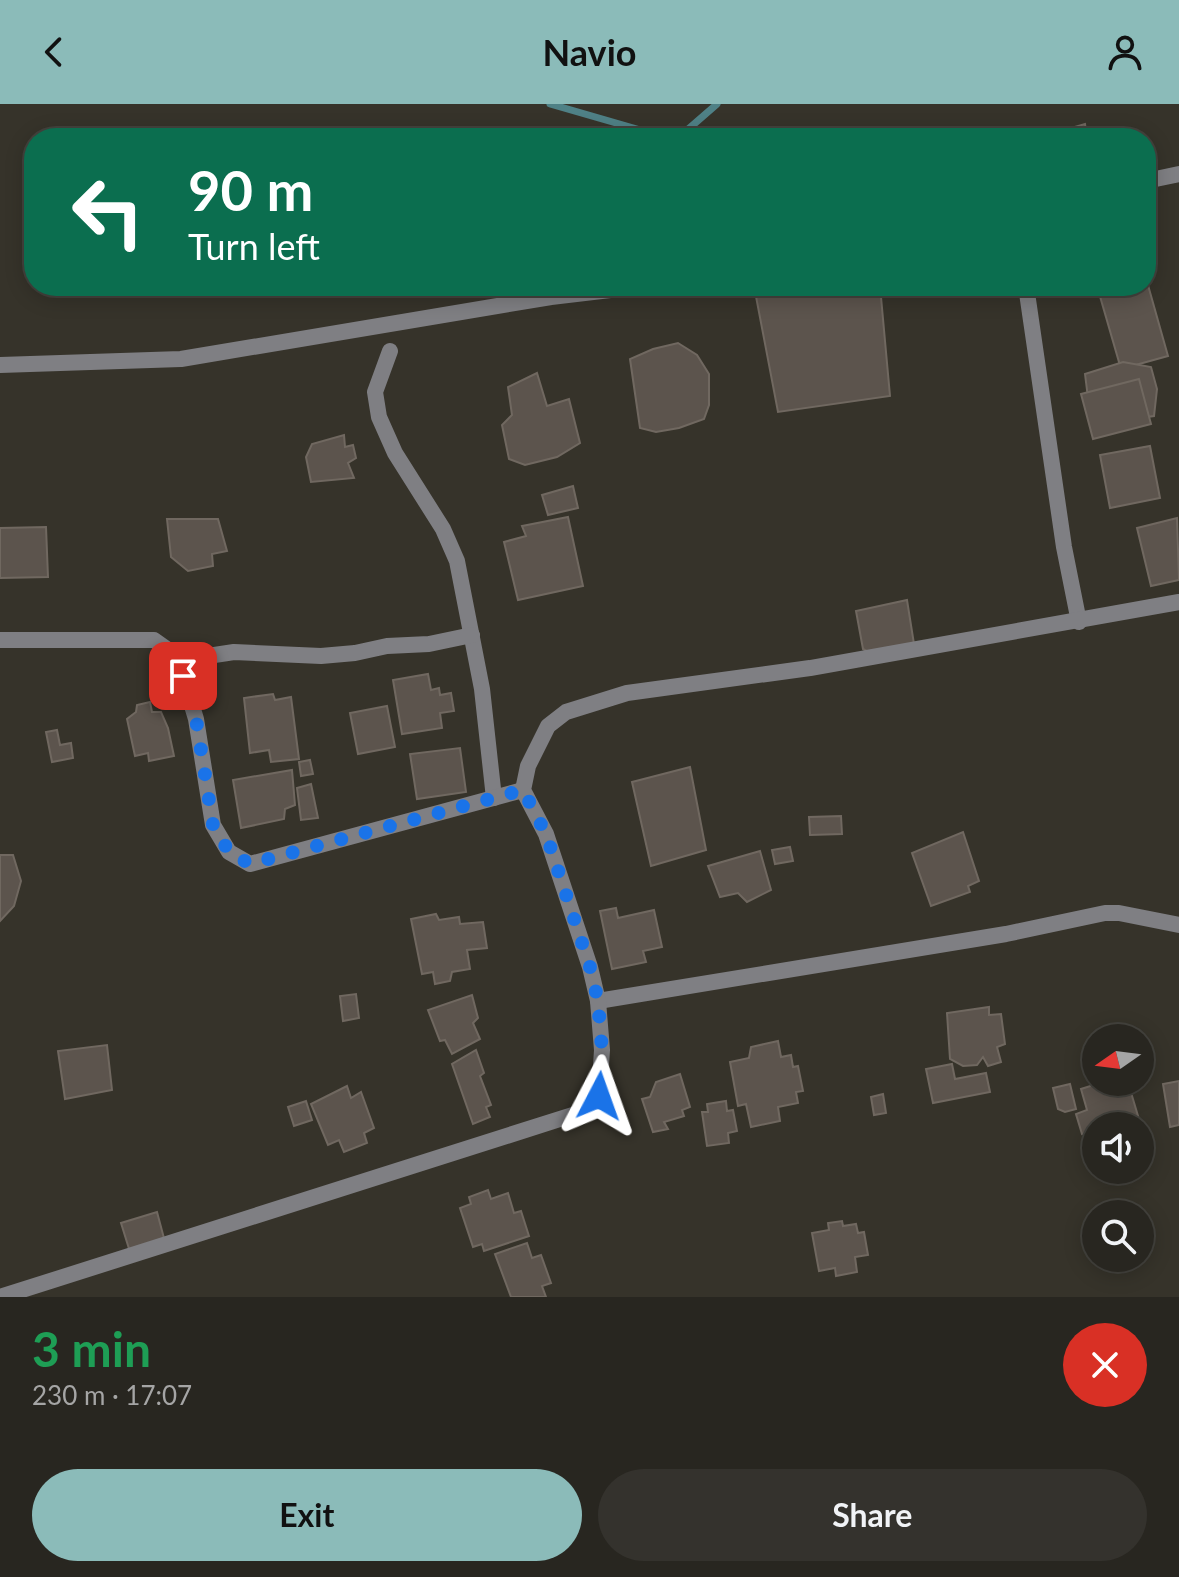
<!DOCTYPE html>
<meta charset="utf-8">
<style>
:root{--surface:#282620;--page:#34322d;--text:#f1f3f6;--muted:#a5a5a5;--line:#44433e;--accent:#8bbbb9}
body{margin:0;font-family:Lato,sans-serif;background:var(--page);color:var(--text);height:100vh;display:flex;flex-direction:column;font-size:30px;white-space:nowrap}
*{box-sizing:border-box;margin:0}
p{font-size:26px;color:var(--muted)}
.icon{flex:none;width:44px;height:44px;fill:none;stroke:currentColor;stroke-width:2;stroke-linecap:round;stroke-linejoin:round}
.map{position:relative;height:1193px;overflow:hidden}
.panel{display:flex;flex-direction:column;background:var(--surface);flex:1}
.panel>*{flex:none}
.top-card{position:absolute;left:24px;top:24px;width:1132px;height:168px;border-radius:32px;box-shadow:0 4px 20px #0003,0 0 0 2px var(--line);background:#0b6e4f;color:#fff;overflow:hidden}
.needle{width:52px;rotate:256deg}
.controls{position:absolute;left:1082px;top:920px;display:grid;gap:16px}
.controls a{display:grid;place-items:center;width:72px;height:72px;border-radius:50%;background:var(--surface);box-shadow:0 4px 20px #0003,0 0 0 2px var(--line);font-size:40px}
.pin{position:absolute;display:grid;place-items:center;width:68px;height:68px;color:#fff;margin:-34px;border-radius:16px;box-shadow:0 4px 12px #0006}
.me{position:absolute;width:88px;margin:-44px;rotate:4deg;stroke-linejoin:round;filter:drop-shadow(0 0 6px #0008)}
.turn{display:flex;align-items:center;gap:28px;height:168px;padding:0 32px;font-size:36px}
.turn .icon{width:104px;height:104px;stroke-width:2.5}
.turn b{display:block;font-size:56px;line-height:68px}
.round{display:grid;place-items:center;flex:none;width:84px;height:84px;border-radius:42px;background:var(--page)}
.headline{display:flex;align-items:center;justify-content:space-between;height:136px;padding:0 32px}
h1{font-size:48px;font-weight:700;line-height:60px;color:#1e9e55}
.primary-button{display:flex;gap:16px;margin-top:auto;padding:16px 32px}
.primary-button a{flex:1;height:92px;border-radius:48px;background:var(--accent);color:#111;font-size:32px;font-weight:700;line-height:92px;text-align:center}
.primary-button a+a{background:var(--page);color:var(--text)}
header{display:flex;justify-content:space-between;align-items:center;height:104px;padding:0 32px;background:var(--accent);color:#111;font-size:36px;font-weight:700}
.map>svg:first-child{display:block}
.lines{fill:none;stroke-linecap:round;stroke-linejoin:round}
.stream{stroke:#4f8186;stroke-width:7}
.building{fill:#5c544d;stroke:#706860;stroke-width:2}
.street{stroke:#7f7f83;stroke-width:16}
.route{stroke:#1a73e8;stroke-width:14;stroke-dasharray:0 25.2}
</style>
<header><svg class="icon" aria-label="back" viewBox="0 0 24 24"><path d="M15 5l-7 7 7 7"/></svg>Navio<svg class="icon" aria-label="person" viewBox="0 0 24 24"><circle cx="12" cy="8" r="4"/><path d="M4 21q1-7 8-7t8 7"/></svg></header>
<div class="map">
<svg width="1179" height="1193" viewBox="0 0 1179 1193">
<rect width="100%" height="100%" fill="#36332a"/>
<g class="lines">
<g class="stream">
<polyline points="550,0 668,34"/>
<polyline points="678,34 717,0"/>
</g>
</g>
<g class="building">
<polygon points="1085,20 1087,34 1049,34 1050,30"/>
<polygon points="1146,174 1168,252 1121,265 1097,182 1146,182"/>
<polygon points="754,182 880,182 890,292 778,308"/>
<polygon points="678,239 697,251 709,270 709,301 704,315 679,324 656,328 640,324 630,255 653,245"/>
<polygon points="1123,258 1151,263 1157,285 1154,312 1102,319 1090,310 1085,270"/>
<polygon points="537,269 547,302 569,295 580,339 557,353 525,361 509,355 502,321 512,311 508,283"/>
<polygon points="1139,275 1151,320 1093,335 1081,290"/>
<polygon points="344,331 345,343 353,341 356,354 348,359 354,374 311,378 306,353 312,340"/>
<polygon points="1150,342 1160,394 1110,404 1100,351"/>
<polygon points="573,382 578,404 548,411 542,391"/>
<polygon points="568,413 583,482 518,496 504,438 526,432 522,422"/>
<polygon points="1177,414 1179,476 1151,482 1137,424"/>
<polygon points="167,415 218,415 227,447 212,450 213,462 188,467 171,453"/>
<polygon points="46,423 48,473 0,474 0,424"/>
<polygon points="907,496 914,540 874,551 863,545 856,507"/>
<polygon points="428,570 431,586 439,584 440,591 451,589 454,607 440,609 442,624 402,630 393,576"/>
<polygon points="273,590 275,596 291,593 299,655 271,658 269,646 250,649 244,594"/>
<polygon points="150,598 152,608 161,608 168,624 174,652 149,657 148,649 135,652 127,615 136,608 137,601"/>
<polygon points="387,602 395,643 358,650 350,609"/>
<polygon points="57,626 60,641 71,639 73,654 52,658 46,628"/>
<polygon points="460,644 466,688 417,695 410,650"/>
<polygon points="310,656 313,670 301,672 299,658"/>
<polygon points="690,663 706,746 651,762 632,678"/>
<polygon points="292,666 295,701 285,705 284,715 241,724 233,676"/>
<polygon points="311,680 318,714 301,716 297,684"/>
<polygon points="841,712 842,730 810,731 809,713"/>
<polygon points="963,728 979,777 968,782 970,788 931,802 912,749"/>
<polygon points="790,743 793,757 775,760 772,746"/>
<polygon points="760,747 771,786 747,798 738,789 720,793 708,762"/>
<polygon points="0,751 13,751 21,777 14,802 0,817"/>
<polygon points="616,804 618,814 654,806 662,843 643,847 646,858 612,865 600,807"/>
<polygon points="436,810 439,816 459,813 460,820 483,818 487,844 467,846 470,865 452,868 450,877 435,880 433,868 422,870 411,815"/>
<polygon points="356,890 359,914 343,917 340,892"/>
<polygon points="472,891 478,914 473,919 480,935 452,950 445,936 440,937 428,906"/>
<polygon points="989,903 989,911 1001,910 1005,940 997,943 1001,958 988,962 983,953 977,961 963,962 950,955 947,909"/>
<polygon points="778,937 781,953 791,951 793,963 798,962 803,987 796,988 798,999 778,1003 780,1017 751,1023 746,1000 738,1002 730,958 749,954 751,943"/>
<polygon points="107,941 112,986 65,995 58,947"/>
<polygon points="476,946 484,969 480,972 491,1001 486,1003 490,1013 473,1020 452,960"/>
<polygon points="952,960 955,975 986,969 990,988 933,999 926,965"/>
<polygon points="680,970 690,1003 682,1006 684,1012 664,1018 668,1025 653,1028 642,995 650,993 656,978"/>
<polygon points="1179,977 1179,1021 1170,1023 1163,980"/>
<polygon points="1100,979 1102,985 1123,979 1123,988 1130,985 1141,1022 1096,1022 1096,1038 1093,1027 1082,1030 1076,1010 1087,1006 1081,985"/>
<polygon points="1070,980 1076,1005 1065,1008 1058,1005 1053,984"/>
<polygon points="347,982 351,994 361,988 374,1024 364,1029 367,1039 344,1048 339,1036 328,1041 311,1000"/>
<polygon points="883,990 886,1009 874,1011 871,993"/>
<polygon points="306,997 312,1016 294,1022 288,1003"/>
<polygon points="726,997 727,1007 733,1006 737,1027 728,1029 729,1039 707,1042 702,1008 708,1008 707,1000"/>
<polygon points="488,1086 491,1095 508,1089 514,1109 521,1107 529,1132 484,1147 482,1140 473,1143 460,1104 471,1100 469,1093"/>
<polygon points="157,1108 165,1138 130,1148 121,1119"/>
<polygon points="842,1117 843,1122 856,1120 858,1129 864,1128 868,1151 855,1153 857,1168 836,1172 835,1164 819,1167 812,1129 829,1126 828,1119"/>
<polygon points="527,1139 532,1154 541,1151 551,1179 542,1182 546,1193 511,1193 495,1150"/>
</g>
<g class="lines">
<g class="street">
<polyline points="1146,77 1179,70"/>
<polyline points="1026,182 1064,443 1079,518"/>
<polyline points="390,247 375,288 379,313 395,349 443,425 457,457 482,585 494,694"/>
<polyline points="0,261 181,255 551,193 644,182"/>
<polyline points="0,536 154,536 171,548 183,572 196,615 213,721 229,748 250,760 523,686"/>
<polyline points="175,557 234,548 321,552 355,549 387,542 429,540 472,531"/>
<polyline points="598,897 1006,830 1105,809 1119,809 1179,821"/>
<polyline points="0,1193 585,1007 599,992 602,946 598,897 590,863 546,730 523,686 528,662 548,622 566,608 627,589 810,564 1179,498"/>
</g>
</g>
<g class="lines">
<polyline class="route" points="183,572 196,615 213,721 229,748 250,760 523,686 546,730 590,863 598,897 602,946 599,992"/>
</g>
</svg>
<div class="controls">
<a><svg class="needle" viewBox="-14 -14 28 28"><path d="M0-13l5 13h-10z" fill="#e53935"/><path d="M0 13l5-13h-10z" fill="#a5a5a5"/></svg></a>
<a><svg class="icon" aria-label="sound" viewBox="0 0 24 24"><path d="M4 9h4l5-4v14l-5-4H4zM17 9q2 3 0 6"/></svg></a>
<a><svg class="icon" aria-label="search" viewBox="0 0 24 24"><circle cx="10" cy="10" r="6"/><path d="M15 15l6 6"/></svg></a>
</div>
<div class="pin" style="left:183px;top:572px;background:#d93025"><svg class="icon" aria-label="arrive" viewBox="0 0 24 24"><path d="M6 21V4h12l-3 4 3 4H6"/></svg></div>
<svg class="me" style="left:599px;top:992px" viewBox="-20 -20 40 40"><path d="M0-17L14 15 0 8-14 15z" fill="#1a73e8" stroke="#fff" stroke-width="4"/></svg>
<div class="top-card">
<div class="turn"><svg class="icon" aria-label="left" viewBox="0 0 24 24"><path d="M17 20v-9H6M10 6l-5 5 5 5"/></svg><div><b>90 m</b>Turn left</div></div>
</div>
</div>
<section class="panel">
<div class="headline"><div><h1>3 min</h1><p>230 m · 17:07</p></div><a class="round" style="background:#d93025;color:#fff"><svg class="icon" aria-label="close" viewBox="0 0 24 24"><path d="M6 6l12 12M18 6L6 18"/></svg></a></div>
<div class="primary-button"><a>Exit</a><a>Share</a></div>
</section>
